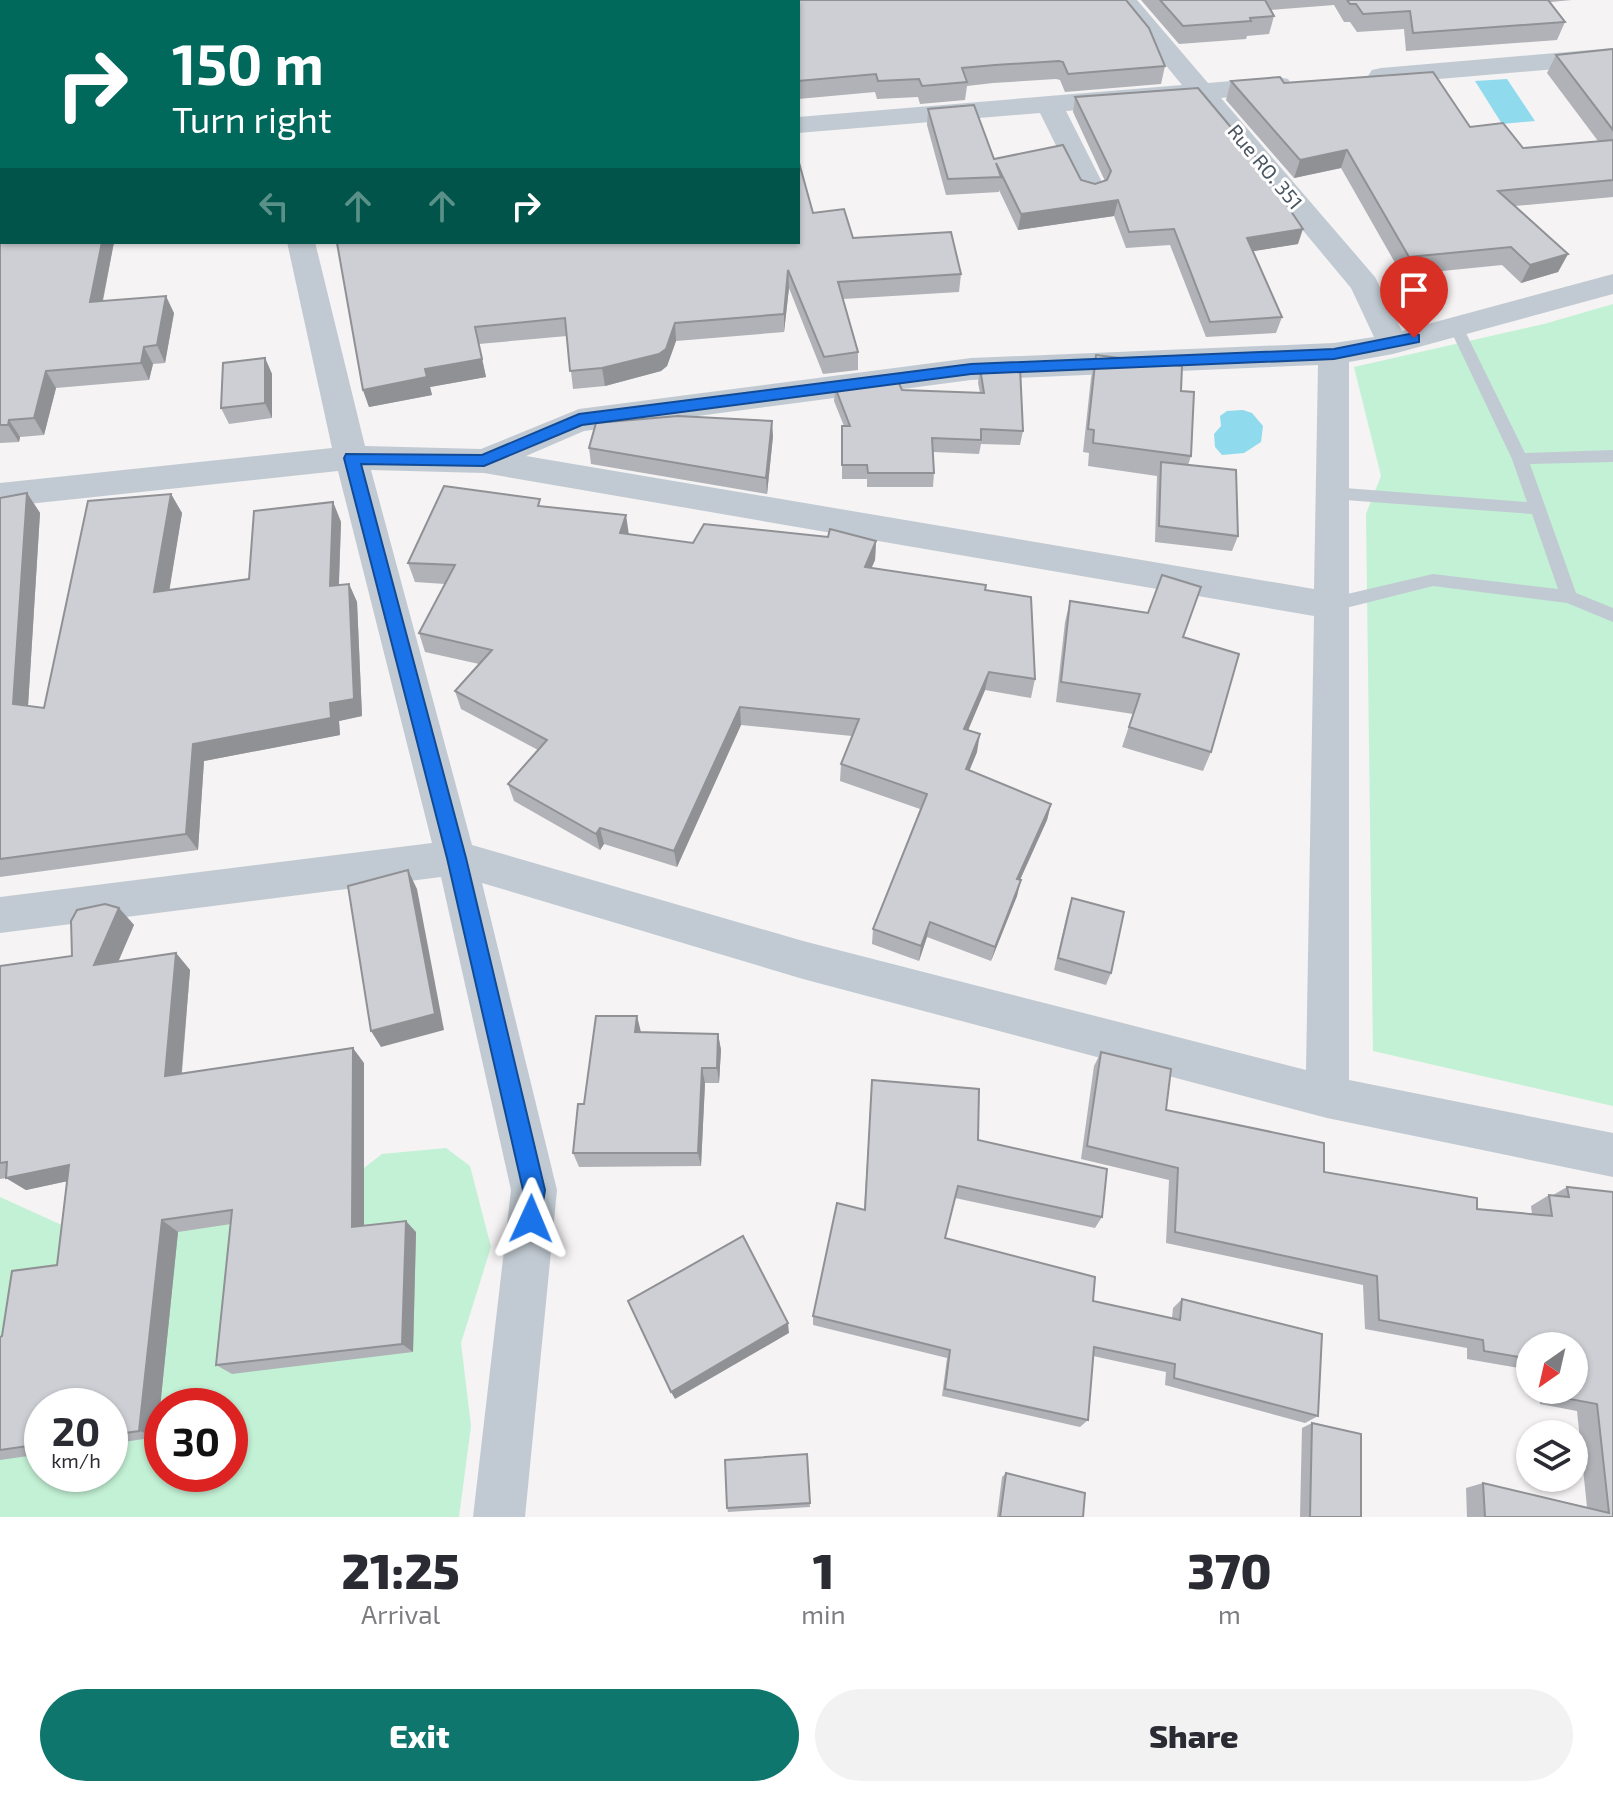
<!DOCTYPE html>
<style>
:root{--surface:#fff;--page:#f2f2f3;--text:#2b2b33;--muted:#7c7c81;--accent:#0f766e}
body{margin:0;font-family:"Exo 2",sans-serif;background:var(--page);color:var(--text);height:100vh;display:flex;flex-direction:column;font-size:30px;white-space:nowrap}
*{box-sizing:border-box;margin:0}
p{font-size:26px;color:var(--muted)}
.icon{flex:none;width:44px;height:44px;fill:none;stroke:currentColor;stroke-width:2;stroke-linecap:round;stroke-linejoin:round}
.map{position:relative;height:1517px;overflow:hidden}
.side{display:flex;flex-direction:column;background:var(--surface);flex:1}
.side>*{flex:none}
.banner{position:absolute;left:0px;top:0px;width:800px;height:244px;box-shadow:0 2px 6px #0004;background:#00695c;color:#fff;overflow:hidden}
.needle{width:52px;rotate:214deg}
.tools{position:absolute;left:1516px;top:1332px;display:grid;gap:16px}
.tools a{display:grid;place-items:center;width:72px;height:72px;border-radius:50%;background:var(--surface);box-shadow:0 2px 6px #0004;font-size:40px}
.speed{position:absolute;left:24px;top:1388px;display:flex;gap:16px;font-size:40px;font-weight:700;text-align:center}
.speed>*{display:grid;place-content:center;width:104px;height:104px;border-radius:50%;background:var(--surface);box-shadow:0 2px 6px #0004;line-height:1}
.speed small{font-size:20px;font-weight:400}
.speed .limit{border:12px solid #d22;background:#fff;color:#111}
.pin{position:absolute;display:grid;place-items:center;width:68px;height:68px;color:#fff;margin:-82px -34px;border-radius:50% 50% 50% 0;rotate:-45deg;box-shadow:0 0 8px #0007}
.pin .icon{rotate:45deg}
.me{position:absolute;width:88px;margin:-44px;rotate:1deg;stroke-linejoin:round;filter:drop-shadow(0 0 6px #0008)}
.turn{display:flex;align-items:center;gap:28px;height:168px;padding:0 40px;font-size:36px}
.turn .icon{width:104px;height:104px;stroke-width:2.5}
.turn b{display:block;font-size:56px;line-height:68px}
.lanes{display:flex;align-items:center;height:76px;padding:0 40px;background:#0003;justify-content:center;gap:40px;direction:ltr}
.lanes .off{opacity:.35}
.eta{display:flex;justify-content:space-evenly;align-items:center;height:136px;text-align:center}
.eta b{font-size:48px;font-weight:800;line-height:56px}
.button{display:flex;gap:16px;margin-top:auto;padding:16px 40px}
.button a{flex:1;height:92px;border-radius:48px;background:var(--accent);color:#fff;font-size:32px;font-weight:800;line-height:92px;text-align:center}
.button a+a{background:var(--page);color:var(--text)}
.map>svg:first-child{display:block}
.green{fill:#c3f1d5;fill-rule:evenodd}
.water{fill:#90daee}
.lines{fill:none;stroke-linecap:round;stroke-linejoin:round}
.lane{fill:#c1cad2;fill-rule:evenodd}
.street{fill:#c1cad2;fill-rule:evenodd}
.wall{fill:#b0b2b7}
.shaded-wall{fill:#909195}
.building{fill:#cdcfd5;stroke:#909195;stroke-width:2}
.route{fill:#1a73e8;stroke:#114b97;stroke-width:2}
.labels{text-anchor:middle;stroke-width:6;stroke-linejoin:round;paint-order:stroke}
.far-street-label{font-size:20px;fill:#4a5661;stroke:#fff}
</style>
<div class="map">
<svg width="1613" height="1517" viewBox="0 0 1613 1517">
<rect width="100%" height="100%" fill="#f5f3f3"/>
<g class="green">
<polygon points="1613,304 1613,1106 1373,1051 1366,514 1381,476 1354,367 1544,324"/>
<path d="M446 1148 470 1166 491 1247 461 1343 471 1426 459 1517H0V1197L130 1256 171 1228 347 1181 382 1154ZM42 1406H110V1474H42ZM162 1406H230V1474H162Z"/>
</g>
<g class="water">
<polygon points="1507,79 1535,121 1502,124 1475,81"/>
<polygon points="1243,410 1252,413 1263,426 1261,442 1244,453 1222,455 1215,447 1214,434 1221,426 1220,416 1227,411"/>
</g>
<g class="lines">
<polygon class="lane" points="1456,322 1463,327 1525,453 1613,450 1613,462 1530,464 1576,593 1613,608 1613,622 1567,603 1433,586 1330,612 1322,605 1330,598 1433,574 1558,589 1532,514 1332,499 1324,493 1332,487 1527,502 1512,459 1449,327"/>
<g class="street">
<rect x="234" y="0" width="24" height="2"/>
<path d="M1112 0H1137L1208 83 1279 77 1288 79 1292 85 1288 91 1221 98 1375 277 1402 331 1613 274V294L1393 354 1349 362V1080L1613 1133V1177L1327 1118 803 979 482 883 557 1190 525 1517H473L511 1190 441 877 0 933V897L432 843 338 471 0 507V483L332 448 287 242H315L365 446 481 449 579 409 971 358 1334 343 1374 337 1351 288 1194 100 1066 111 1105 188 1101 194 1091 197 1081 194 1077 188 1040 113 798 133V117L1182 85ZM1318 365 1314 589 526 456 584 431 971 380ZM371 470 484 473 1314 616 1306 1070 803 941 472 845Z"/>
<polygon points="1613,48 1613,64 1381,84 1372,82 1368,76 1372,70 1381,68"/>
</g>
</g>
<g class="wall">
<polygon points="1141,0 1572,0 1550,2 1565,22 1557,40 1406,51 1404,29 1357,32 1350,22 1344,22 1334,5 1270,10 1274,16 1269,34 1247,36 1246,39 1179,44"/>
<polygon points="798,2 1165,66 1161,84 1065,92 1060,80 1056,79 993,83 967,86 965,100 920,104 918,97 877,99 875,92 798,99"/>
<polygon points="1613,49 1613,197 1515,206 1568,254 1558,272 1521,283 1502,265 1402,275 1341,168 1294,178 1226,100 1231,81 1284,83 1470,127 1523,148 1598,141 1547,73 1556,55"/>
<polygon points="0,56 2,242 114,242 103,301 174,313 165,363 153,364 149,380 56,388 44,435 20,437 19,442 0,443"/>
<polygon points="1075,97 1265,173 1298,244 1253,251 1282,317 1276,333 1206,337 1170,245 1126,248 1114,216 1018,230 999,190 999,192 946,195 927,125 928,109 994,159 1095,184 1105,181 1073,112"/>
<polygon points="813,213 853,238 961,274 959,292 843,299 858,352 858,370 823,374 789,288 784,332 676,341 667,366 661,371 605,386 573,389 567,336 479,344 486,377 430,387 432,395 369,407 363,390 341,242"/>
<polygon points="1096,355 1181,391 1191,456 1188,465 1238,536 1232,551 1155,542 1157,476 1088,466 1089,453 1083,452 1091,378"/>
<polygon points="265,358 272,374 272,418 229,424 221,408"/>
<polygon points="980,368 1023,431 1020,445 981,444 979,454 933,452 934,473 933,487 867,487 867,479 842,479 842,426 844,426 834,401 835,387 980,393 978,383"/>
<polygon points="773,436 767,494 591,464 589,448"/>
<polygon points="27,493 40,513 28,706 44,708 171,494 182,513 169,590 249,579 333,502 341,522 339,585 349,584 357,602 362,716 339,721 340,735 204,761 198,850 0,877 0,498"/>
<polygon points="542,506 629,534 693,543 828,537 876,541 875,560 871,568 985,590 1035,679 1031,698 985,690 968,730 977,752 969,771 1051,804 1047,820 1020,880 1017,896 991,961 927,937 919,961 872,944 873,929 920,809 840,781 841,764 852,736 741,725 677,867 604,844 600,850 514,801 508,784 538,750 461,709 455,691 479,664 425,652 419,633 445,584 415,582 408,563"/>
<polygon points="1070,601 1183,637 1211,752 1203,771 1122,747 1133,714 1056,702 1065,622"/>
<polygon points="1072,898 1111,973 1106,985 1054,970 1068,910"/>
<polygon points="119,908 134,925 118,961 176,953 190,970 182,1073 364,1063 364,1226 416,1232 413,1352 232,1374 216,1365 231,1224 178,1232 157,1437 110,1444 110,1406 42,1406 42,1454 0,1460 0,1337 2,1336 57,1265 67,1181 26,1190 6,1178 0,1179 0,966 72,956"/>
<polygon points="641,1032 718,1034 721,1050 719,1083 705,1083 701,1166 579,1167 573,1153 584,1104"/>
<polygon points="1101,1052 1166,1110 1324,1172 1477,1209 1532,1214 1531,1206 1549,1195 1553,1195 1567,1187 1613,1517 1467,1517 1466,1488 1483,1483 1587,1507 1577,1411 1540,1404 1539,1390 1574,1390 1574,1346 1530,1346 1530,1370 1467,1359 1467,1348 1365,1329 1363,1285 1166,1243 1169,1180 1081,1159 1094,1066"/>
<polygon points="872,1080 978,1140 1102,1217 1095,1228 955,1198 945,1238 1093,1301 1172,1318 1173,1308 1182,1299 1318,1416 1305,1423 1165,1385 1166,1372 1093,1356 1088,1420 1080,1427 942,1396 947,1358 813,1325 813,1316 864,1210"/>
<polygon points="1312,1423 1361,1517 1300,1517 1302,1428"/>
<polygon points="807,1454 810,1507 728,1512 727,1508"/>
<polygon points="1006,1473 1083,1517 997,1517 1002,1477"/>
</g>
<g class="shaded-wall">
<polygon points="129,0 140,0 139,2 128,2"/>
<polygon points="1347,150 1341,168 1294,178 1300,160"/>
<polygon points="1118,200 1114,216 1018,230 1021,214"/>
<polygon points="1303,229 1298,244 1242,253 1247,238"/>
<polygon points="102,242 114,242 99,319 90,302"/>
<polygon points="1568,254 1558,272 1521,283 1530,265"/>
<polygon points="788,270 789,288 784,332 784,314"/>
<polygon points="166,296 174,313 165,363 157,345"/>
<polygon points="675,323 676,341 667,366 661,371 605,386 602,368"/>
<polygon points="475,327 486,377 430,387 432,395 369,407 363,390 425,369"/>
<polygon points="144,347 153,364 149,380 141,363"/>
<polygon points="265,358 272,374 272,418 265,403"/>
<polygon points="46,371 56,388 44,435 34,418"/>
<polygon points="9,420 20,437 19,442 8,425"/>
<polygon points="772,421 773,436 767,494 766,478"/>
<polygon points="27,493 40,513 27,722 13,704"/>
<polygon points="171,494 182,513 166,611 154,592"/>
<polygon points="333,502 341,522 338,605 330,586"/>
<polygon points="626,515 629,535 620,533"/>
<polygon points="876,541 875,560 864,586 865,567"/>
<polygon points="349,584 357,602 362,716 339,721 340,735 204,761 198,850 186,834 193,744 330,703"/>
<polygon points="989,672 985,690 961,747 964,729"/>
<polygon points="740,707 741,725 677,867 674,851"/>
<polygon points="980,734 977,752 963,786 966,769"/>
<polygon points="1051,804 1047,820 1013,895 1017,879"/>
<polygon points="600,828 604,844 600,850 596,834"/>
<polygon points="408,870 417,889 444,1030 381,1047 371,1031"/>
<polygon points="1021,880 1017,896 991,961 995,947"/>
<polygon points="119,908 134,925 110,981 94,965"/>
<polygon points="930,922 927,937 919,961 921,946"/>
<polygon points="176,953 190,970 180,1090 165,1076"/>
<polygon points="637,1016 641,1032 635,1032"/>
<polygon points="718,1034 721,1050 719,1083 717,1068"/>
<polygon points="353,1048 364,1063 364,1238 352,1227"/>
<polygon points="702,1068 705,1083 701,1166 698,1153"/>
<polygon points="69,1165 87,1177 26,1190 6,1178"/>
<polygon points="162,1220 178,1232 157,1437 139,1431"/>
<polygon points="406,1221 416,1232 413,1352 402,1344"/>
<polygon points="788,1323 789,1333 675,1399 671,1392"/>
</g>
<g class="building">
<polygon points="69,0 129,0 128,2 68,2"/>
<polygon points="263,0 589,0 590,2 263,2"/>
<polygon points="650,0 1126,0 1149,28 1165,66 1068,74 1063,62 1059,61 995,65 962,68 967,82 922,86 919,79 878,81 876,74 798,81 798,2 650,2"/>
<polygon points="1160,0 1265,0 1274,16 1250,18 1251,21 1183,26"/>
<polygon points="1347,0 1548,0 1565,22 1413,33 1410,11 1363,14 1356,4 1350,4"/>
<polygon points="1613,49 1613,130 1556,55"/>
<polygon points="0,56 2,56 2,242 102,242 90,302 166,296 157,345 144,347 141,363 46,371 34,418 9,420 8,425 0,425"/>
<polygon points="1433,72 1470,127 1503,123 1523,148 1613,140 1613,180 1498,191 1568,254 1530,265 1511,247 1409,257 1347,150 1300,160 1231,81 1280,77 1284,83"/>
<polygon points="1198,88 1266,169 1263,170 1303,229 1247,238 1282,317 1210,322 1174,229 1129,232 1118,200 1021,214 996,163 1001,177 948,179 928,109 974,105 994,159 1063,145 1081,180 1095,184 1107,180 1111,171 1075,97"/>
<polygon points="798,159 813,213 844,209 853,238 951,232 961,274 838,282 858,352 824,357 788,270 784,314 675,323 666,349 659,354 602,368 570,371 565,318 475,327 482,359 425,369 427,377 363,390 337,243 798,242"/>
<polygon points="1096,355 1182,366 1181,391 1194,392 1191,456 1093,443 1094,430 1088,429"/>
<polygon points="265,358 265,403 221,408 223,363"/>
<polygon points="1020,367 1023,431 981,429 981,440 932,438 934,473 868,473 867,465 842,465 842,426 850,426 835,387 897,379 902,390 984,393 980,368"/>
<polygon points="678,416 772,421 766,478 589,448 596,423"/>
<polygon points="1161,462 1236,470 1238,536 1159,526"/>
<polygon points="444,486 540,499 538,506 626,515 620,533 693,543 704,524 828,537 830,529 876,541 865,567 986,585 985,590 1031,597 1035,679 989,672 964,729 980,734 966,769 1051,804 1017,879 1021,880 995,947 930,922 921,946 873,929 927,794 841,764 859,719 740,707 674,851 600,828 596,834 508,784 547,740 455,691 492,650 419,633 455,565 408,563"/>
<polygon points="27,493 13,704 44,708 88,501 171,494 154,592 249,579 254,511 333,502 330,586 349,584 354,699 330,703 331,718 193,744 186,834 0,859 0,498"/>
<polygon points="1162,575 1201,587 1183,637 1239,654 1211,752 1129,727 1140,694 1061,682 1070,601 1148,613"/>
<polygon points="408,870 435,1014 371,1031 348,886"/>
<polygon points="1072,898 1124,912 1111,973 1058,958"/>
<polygon points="105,904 119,908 94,965 176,953 165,1076 353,1048 352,1227 406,1221 402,1344 216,1365 232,1210 162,1220 139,1431 110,1435 110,1406 42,1406 42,1444 0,1450 0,1337 2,1336 12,1271 57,1265 69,1165 6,1178 7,1162 0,1163 0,966 72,956 71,921 77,910"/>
<polygon points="596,1016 637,1016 635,1032 718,1034 717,1068 702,1068 698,1153 573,1153 578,1104 584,1104"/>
<polygon points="1101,1052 1171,1069 1166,1110 1324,1143 1324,1172 1477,1198 1477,1209 1552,1216 1549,1195 1569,1197 1567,1187 1613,1192 1613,1517 1485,1517 1483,1483 1609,1513 1597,1404 1559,1397 1558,1390 1574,1390 1574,1346 1530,1346 1530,1359 1484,1351 1483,1340 1379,1320 1377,1276 1175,1232 1178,1168 1087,1146"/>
<polygon points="872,1080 979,1089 978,1140 1107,1169 1102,1217 958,1186 945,1238 1095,1277 1093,1301 1180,1320 1182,1299 1322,1334 1318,1416 1174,1378 1175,1364 1094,1347 1088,1420 945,1389 950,1350 813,1316 837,1203 865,1210"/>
<polygon points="743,1236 788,1323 671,1392 628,1301"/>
<polygon points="1312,1423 1361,1434 1361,1517 1310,1517"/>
<polygon points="807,1454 810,1503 727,1508 725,1460"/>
<polygon points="1006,1473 1085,1493 1083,1517 1000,1517"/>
</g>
<polygon class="route" points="1414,333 1419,335 1419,342 1334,359 971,374 582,425 484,466 361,464 466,858 545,1190 539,1227 531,1230 523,1227 520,1219 523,1190 447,858 344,458 346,454 482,455 579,414 971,364 1334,349"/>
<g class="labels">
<g class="far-street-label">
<text transform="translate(1265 167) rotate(50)" y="7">Rue RO. 351</text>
</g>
</g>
</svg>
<div class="tools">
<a><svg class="needle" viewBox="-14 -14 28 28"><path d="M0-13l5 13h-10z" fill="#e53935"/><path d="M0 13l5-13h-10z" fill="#7c7c81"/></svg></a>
<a><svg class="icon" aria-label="layers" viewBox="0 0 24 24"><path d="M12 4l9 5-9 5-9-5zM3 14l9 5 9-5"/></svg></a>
</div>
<div class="speed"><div>20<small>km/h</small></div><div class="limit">30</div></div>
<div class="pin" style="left:1414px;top:338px;background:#d93025"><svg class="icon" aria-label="arrive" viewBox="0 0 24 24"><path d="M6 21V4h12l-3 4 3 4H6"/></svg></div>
<svg class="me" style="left:531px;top:1219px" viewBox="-20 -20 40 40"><path d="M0-17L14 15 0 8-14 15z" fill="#1a73e8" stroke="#fff" stroke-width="4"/></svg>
<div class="banner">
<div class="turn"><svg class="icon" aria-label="right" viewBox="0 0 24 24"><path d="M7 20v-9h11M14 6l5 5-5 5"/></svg><div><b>150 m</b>Turn right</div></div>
<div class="lanes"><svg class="icon off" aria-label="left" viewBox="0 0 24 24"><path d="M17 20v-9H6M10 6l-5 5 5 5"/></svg><svg class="icon off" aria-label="ahead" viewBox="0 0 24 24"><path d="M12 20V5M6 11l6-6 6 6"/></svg><svg class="icon off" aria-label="ahead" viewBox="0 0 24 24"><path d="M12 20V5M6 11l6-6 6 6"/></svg><svg class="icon" aria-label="right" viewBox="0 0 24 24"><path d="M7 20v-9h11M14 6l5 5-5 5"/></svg></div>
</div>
</div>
<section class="side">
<div class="eta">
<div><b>21:25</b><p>Arrival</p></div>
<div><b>1</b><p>min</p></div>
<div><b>370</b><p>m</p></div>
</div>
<div class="button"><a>Exit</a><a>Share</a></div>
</section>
